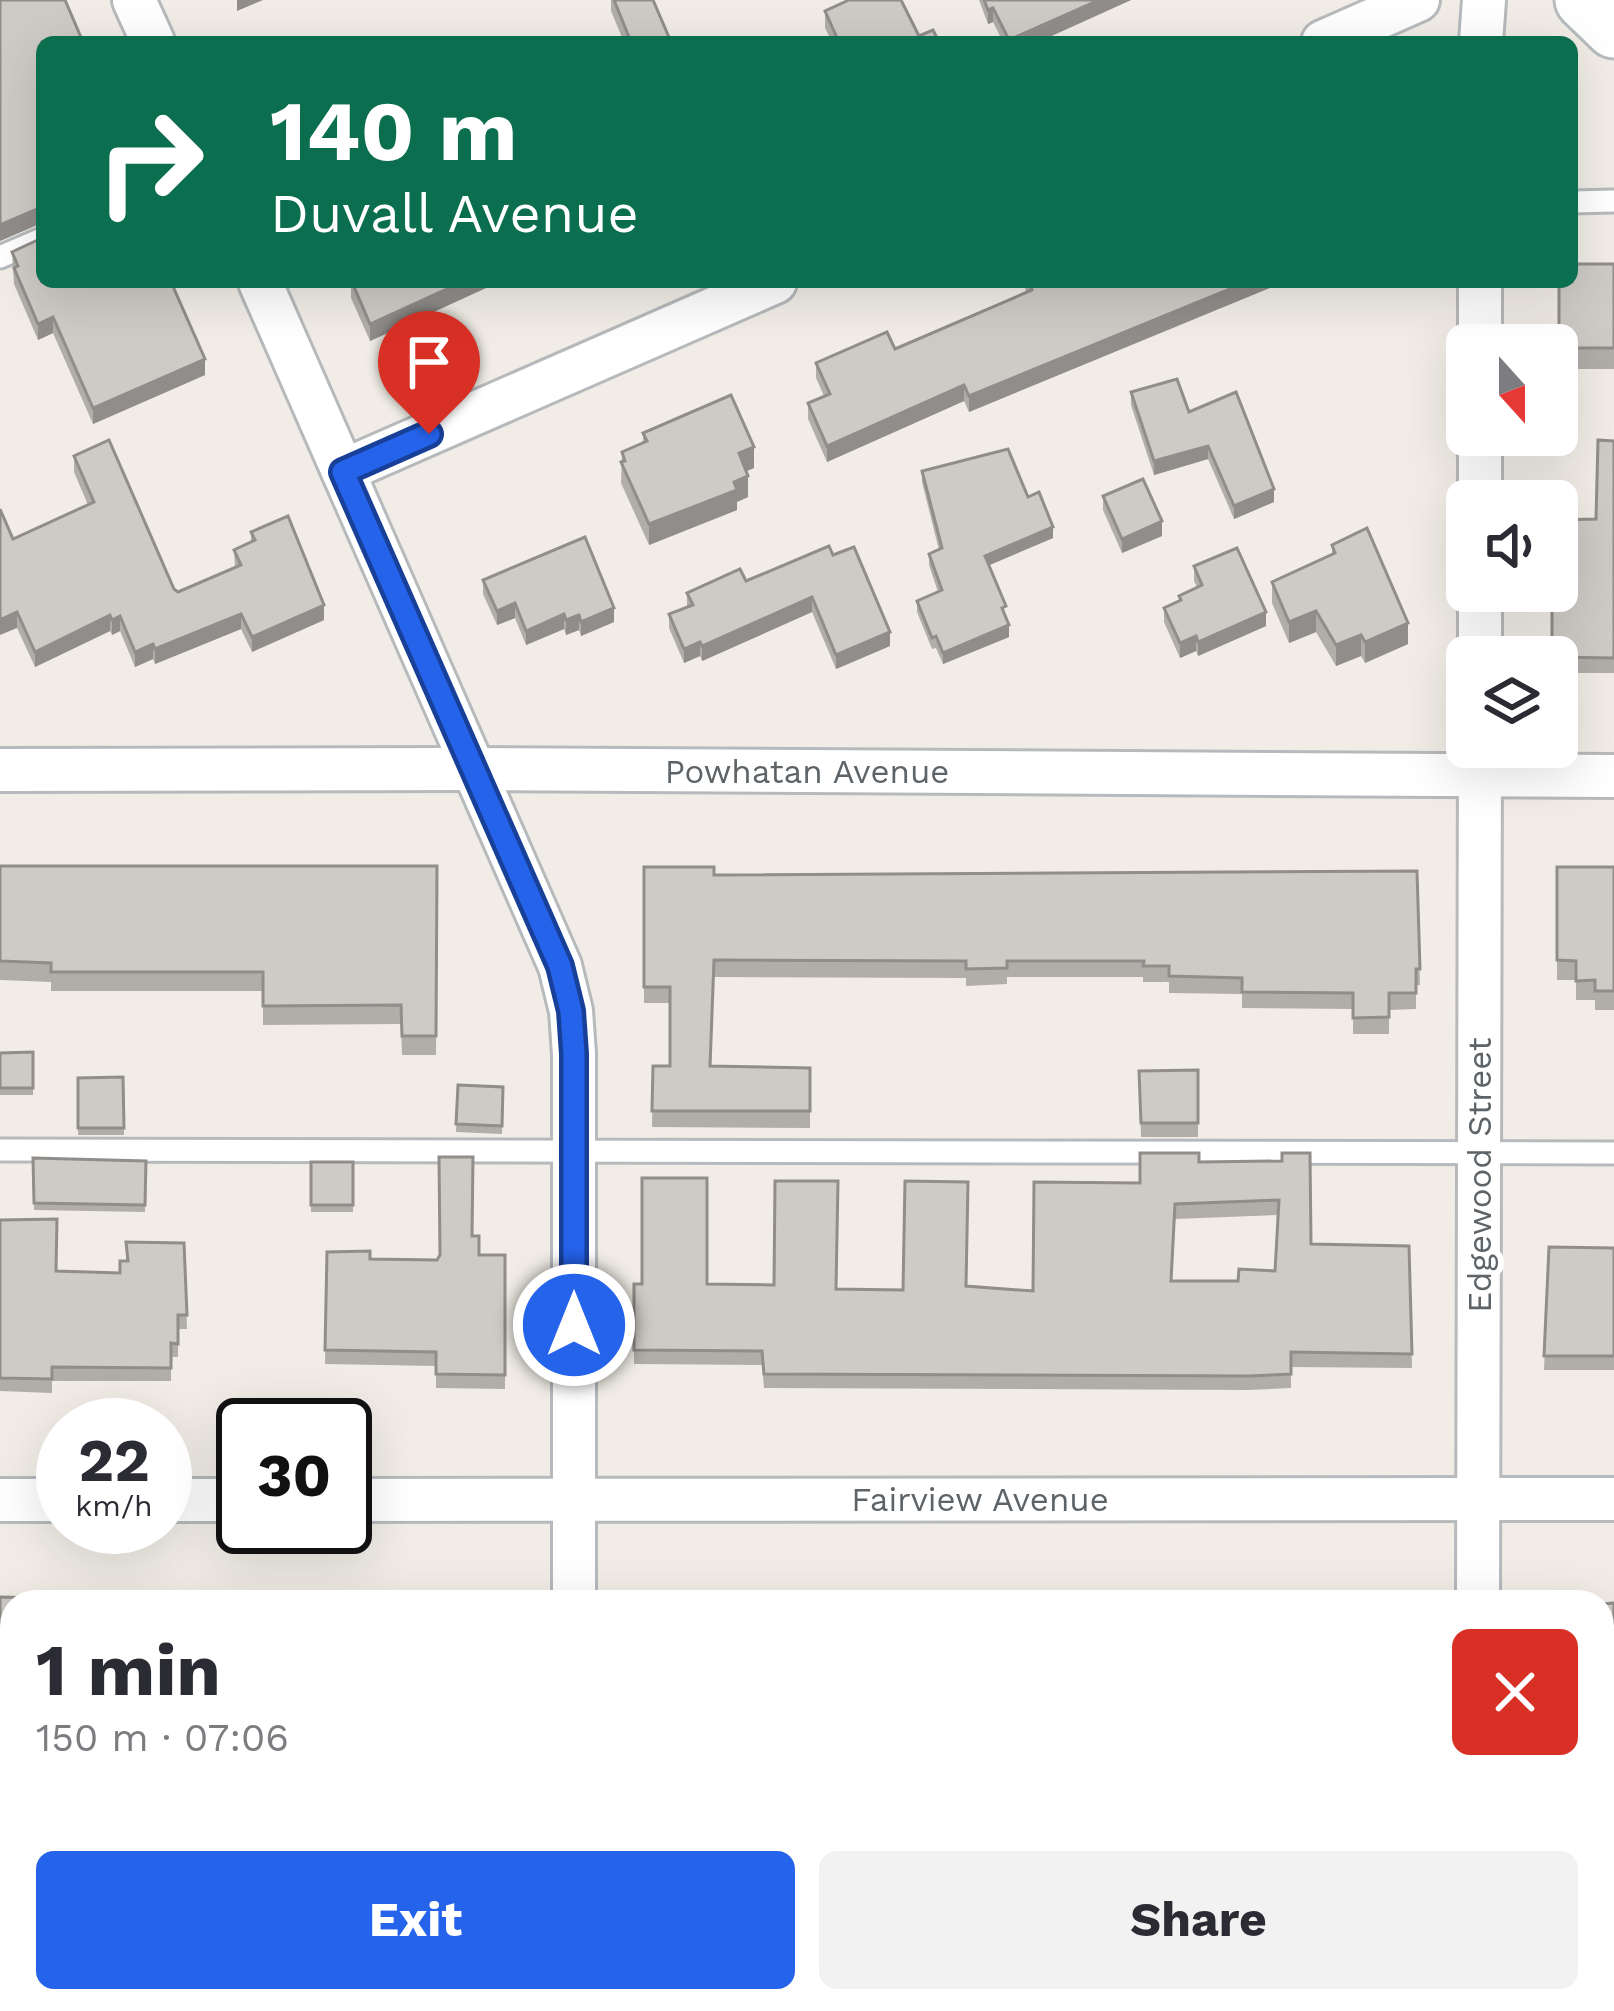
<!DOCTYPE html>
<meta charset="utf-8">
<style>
:root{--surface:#fff;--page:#f2f2f3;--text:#2b2b33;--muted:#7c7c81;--accent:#2563eb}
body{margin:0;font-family:"Work Sans",sans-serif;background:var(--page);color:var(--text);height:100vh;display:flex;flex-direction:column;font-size:45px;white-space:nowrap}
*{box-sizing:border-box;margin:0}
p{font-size:39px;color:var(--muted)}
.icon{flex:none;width:66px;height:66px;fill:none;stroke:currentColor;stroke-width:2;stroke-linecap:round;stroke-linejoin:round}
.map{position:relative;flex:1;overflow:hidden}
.details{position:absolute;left:0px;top:1590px;width:1614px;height:423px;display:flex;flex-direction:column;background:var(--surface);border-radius:36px 36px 0 0;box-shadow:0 12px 48px #0002}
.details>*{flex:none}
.top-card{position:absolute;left:36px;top:36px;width:1542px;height:252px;border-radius:18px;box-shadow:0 12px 48px #0002;background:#0b6e4f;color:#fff;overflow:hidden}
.needle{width:78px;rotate:159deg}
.fabs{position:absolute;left:1446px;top:324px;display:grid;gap:24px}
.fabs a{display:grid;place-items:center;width:132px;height:132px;border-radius:18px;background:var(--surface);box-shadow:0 12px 48px #0002;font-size:60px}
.speed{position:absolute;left:36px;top:1398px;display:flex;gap:24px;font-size:60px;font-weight:700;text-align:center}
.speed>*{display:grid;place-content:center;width:156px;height:156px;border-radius:50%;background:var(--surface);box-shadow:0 12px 48px #0002;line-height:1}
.speed small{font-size:30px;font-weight:400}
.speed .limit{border:6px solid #111;border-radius:18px;background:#fff;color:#111}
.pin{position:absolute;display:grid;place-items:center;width:102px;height:102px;color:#fff;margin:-123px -51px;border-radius:50% 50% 50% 0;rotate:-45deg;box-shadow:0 0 12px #0007}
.pin .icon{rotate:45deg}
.me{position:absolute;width:132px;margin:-66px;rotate:0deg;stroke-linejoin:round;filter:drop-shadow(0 0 9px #0008)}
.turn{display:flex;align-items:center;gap:42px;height:252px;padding:0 36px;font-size:54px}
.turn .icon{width:156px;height:156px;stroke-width:2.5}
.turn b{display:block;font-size:84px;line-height:102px}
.round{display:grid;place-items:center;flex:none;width:126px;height:126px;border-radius:18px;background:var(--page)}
.headline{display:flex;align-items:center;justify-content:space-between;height:204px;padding:0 36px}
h1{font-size:72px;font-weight:700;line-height:90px}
.action{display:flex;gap:24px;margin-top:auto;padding:24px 36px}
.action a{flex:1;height:138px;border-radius:18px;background:var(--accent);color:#fff;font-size:48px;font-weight:700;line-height:138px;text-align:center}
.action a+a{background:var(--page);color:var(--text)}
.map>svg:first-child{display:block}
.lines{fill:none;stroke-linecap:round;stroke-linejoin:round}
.lane-casing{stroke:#b6babd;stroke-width:27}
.street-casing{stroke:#b6babd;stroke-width:48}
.secondary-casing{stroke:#b7bcc1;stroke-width:63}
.lane{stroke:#fff;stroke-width:21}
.street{stroke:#fff;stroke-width:42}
.secondary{stroke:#fff;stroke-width:57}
.wall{fill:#b1aea9;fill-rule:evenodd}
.shaded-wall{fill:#908d8a}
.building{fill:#cecac5;stroke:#908d8a;stroke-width:3;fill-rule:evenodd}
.route-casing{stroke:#184099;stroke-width:30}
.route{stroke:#2563eb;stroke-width:21}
.labels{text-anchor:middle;stroke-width:12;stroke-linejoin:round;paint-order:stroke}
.street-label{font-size:33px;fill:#5d6367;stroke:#fff}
</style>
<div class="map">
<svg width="1614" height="2011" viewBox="0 0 1614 2011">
<rect width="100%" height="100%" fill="#f1ede6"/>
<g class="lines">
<g class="lane-casing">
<g id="lane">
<polyline points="1572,202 1614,201"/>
<polyline points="0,257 42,239"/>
<polyline points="0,1150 1614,1153"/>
<polyline points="1602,1855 1614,1855"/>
</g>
</g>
<g class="street-casing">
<g id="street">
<polyline points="134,0 153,42"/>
<polyline points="1323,42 1418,0"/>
<polyline points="1481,42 1484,0"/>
<polyline points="260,282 560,966 571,1011 574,1054 574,1602"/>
<polyline points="1480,345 1480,282"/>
<polyline points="343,471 775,282"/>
<polyline points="1480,501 1480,435"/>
<polyline points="1480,657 1480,591"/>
<polyline points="0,770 474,769 1614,776"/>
<polyline points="0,1500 63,1500"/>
<polyline points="165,1500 243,1500"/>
<polyline points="345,1500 1614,1499"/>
<polyline points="1478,1602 1480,747"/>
<polyline points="574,2011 574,2001"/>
<polyline points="1478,2011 1478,2001"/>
</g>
</g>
<g class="secondary-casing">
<polyline id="secondary" points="1584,0 1614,29"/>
</g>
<use href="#lane" class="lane"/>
<use href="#street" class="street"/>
<use href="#secondary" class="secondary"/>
</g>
<g class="wall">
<polygon points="0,0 42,42 42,225 37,225 0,241"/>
<polygon points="611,0 653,0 671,42 624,42 611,11"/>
<polygon points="979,0 1131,0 1038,42 1003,42 993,22 988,24"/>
<polygon points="825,11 919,36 939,42 832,42 825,28"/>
<polygon points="12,252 205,375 93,424 53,333 38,340 14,284"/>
<polygon points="1614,264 1614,369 1559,369 1559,282"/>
<polygon points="351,282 499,282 370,341 351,298"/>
<polygon points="1024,282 1284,282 969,412 964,401 827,462 808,419 808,403 824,396 816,378 816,363 895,349 1026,292"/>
<polygon points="1131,392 1189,412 1274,502 1234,519 1208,459 1154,475 1131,405"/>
<polygon points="643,433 754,468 747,471 748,497 737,502 737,510 649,545 621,483 622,452 643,443"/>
<polygon points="1614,441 1614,673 1557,673 1557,657 1596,519"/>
<polygon points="74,456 174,589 178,592 235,568 234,550 251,542 251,532 324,620 252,652 241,629 155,664 153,659 135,667 120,631 112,635 110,631 35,667 17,628 13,539 88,505 74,472"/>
<polygon points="922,471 1028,497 1053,538 989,565 1006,618 1009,637 943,664 936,648 932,649 917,612 917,601 938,592 929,565 929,554 939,550 922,482"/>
<polygon points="1103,496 1162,536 1122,553 1103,510"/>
<polygon points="1332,545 1408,644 1365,663 1361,656 1336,666 1316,632 1289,643 1272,603 1272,582 1332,554"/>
<polygon points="833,555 890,646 836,669 812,612 702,661 700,656 684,663 669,628 669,614 687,607 687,593 746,581"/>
<polygon points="1194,566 1266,626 1198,656 1196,651 1180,658 1164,622 1164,608 1179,601 1179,596 1197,587 1194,581"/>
<polygon points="483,580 614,622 581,636 579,630 566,635 564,629 526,645 515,618 497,625 483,594"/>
<polygon points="0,866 437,866 436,1055 402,1055 401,1024 263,1025 263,991 51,991 51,982 0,980"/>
<polygon points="644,867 714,875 1417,871 1420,985 1416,985 1416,1009 1389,1010 1389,1034 1353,1034 1353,1009 1242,1008 1242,994 1169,993 1169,982 1143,982 1143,977 1007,977 1007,984 966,986 966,978 714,977 711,1066 810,1068 810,1128 652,1127 653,1066 670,1066 670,1003 644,1003"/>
<polygon points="1557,867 1614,867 1614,1010 1595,1010 1595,1000 1576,1000 1576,980 1557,980"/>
<polygon points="33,1052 33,1095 0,1095 0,1053"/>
<polygon points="1198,1070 1198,1137 1141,1137 1139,1071"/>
<polygon points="123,1077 124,1135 78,1135 78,1078"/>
<polygon points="458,1085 503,1087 502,1134 456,1132"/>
<polygon points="33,1158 146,1161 145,1212 34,1210"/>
<path d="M1282 1161 1311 1244 1409 1246 1412 1368 1291 1367V1388L1249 1390 764 1388 762 1365 634 1364V1284H707L903 1290 966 1286 1033 1291 1140 1183 1199 1162ZM1279 1215 1275 1271 1238 1281H1171L1175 1219Z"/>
<rect x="311" y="1162" width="42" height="50"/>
<polygon points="0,1220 57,1271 120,1273 126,1261 126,1242 184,1243 187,1329 178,1329 178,1357 171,1357 171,1381 52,1381 52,1393 0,1391"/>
<polygon points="472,1236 479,1255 505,1255 505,1389 436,1388 436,1366 325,1364 327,1252 370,1259 437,1260 440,1255"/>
<polygon points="1549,1247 1614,1248 1614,1370 1544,1370"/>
<polygon points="0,1597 111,1599 12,1602 12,1841 0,1840"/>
<polygon points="1614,1603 1614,1747 1602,1747 1602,1604"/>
<polygon points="12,1853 12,1908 0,1908 0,1855"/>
</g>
<g class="shaded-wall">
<polygon points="237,0 263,0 237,11"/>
<polygon points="1099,0 1131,0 1038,42 1009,42"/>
<polygon points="993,8 993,22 988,24 988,10"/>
<polygon points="37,209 37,225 0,241 0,225"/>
<polygon points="462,282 499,282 370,341 370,324"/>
<polygon points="1247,282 1284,282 969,412 969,396"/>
<polygon points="53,317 53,333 38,340 38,324"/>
<polygon points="205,359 205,375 93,424 93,408"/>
<polygon points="964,385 964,401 827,462 827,446"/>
<polygon points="1208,446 1208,459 1154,475 1154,461"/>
<polygon points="754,447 754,468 739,474 739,453"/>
<polygon points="748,476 748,497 737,502 737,510 649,545 649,524"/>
<polygon points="1274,489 1274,502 1234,519 1234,506"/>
<polygon points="1162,521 1162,536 1122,553 1122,539"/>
<polygon points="1053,527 1053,538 985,567 985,556"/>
<polygon points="812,597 812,612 702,661 702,646"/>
<polygon points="515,603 515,618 497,625 497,611"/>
<polygon points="324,605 324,620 252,652 252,637"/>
<polygon points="614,608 614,622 581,636 581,622"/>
<polygon points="1316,611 1316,632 1289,643 1289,622"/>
<polygon points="17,612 17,628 0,635 0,620"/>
<polygon points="1266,612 1266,626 1198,656 1198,642"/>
<polygon points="241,614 241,629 155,664 155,649"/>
<polygon points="564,614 564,629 526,645 526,631"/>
<polygon points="110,615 110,631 35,667 35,652"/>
<polygon points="579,615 579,630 566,635 566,620"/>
<polygon points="120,616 120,631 112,635 112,620"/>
<polygon points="1408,623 1408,644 1365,663 1365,642"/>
<polygon points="1009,625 1009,637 943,664 943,653"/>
<polygon points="890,632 890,646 836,669 836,655"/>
<polygon points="1361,635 1361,656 1336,666 1336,645"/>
<polygon points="1196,636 1196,651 1180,658 1180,643"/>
<polygon points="700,642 700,656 684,663 684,649"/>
<polygon points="153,644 153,659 135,667 135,652"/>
</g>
<g class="building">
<polygon points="0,0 65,0 83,42 42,42 42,209 37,209 0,225"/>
<polygon points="614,0 653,0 671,42 631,42"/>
<polygon points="849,0 901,0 919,36 933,30 939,42 839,42 825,11"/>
<polygon points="984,0 1099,0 1009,40 993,8 988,10"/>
<polygon points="42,238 42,282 171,282 205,359 93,408 53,317 38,324 14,268 18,266 12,252"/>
<polygon points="1572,264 1614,264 1614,348 1559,348 1559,282 1572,282"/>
<polygon points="352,282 462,282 370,324"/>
<polygon points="1029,282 1247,282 969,396 964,385 827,446 808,403 830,394 816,363 887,332 895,349 1032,290"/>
<polygon points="1177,379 1189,412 1236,392 1274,489 1234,506 1208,446 1154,461 1131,392"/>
<polygon points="731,395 754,447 739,453 748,476 734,482 737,490 649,524 621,462 625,461 622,452 647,441 643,433"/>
<polygon points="109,440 174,589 178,592 241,565 234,550 255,540 251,532 288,516 324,605 252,637 241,614 155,649 153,644 135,652 120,616 112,620 110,615 35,652 17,612 0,620 0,509 13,539 94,502 74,456"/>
<polygon points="1598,440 1614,441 1614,658 1552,657 1552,591 1557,591 1557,520 1596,519"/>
<polygon points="1008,449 1028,497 1039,492 1053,527 985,556 1006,606 1002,608 1009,625 943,653 936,636 932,638 917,601 942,590 929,554 942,548 922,471"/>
<polygon points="1143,479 1162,521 1122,539 1103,496"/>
<polygon points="1367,528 1408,623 1365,642 1361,635 1336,645 1316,611 1289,622 1272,582 1335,553 1332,545"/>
<polygon points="585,537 614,608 581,622 579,615 566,620 564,614 526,631 515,603 497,611 483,580"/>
<polygon points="829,546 833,555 854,547 890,632 836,655 812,597 702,646 700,642 684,649 669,614 693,605 687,593 740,569 746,581"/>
<polygon points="1237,548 1266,612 1198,642 1196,636 1180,643 1164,608 1181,600 1179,596 1202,585 1194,566"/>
<polygon points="0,866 437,866 436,1036 402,1036 401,1005 263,1006 263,972 51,972 51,963 0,961"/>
<polygon points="644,867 714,867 714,875 1417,871 1420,969 1416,969 1416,993 1389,993 1389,1017 1353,1018 1353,993 1242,992 1242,978 1169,976 1169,966 1143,966 1144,961 1007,961 1007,968 966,969 966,961 714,960 710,1066 810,1068 810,1111 652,1111 653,1066 670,1066 670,987 644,987"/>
<polygon points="1557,867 1614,867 1614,991 1595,991 1595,980 1576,981 1576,961 1557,960"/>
<polygon points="33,1052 33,1088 0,1088 0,1053"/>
<polygon points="1198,1070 1198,1123 1141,1123 1139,1071"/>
<polygon points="123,1077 124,1128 78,1128 78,1078"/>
<polygon points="458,1085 503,1087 502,1126 456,1124"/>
<path d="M1140 1153H1199V1162L1282 1161V1153H1310L1311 1244 1409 1246 1412 1354 1291 1352V1374L1249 1376 764 1374 762 1351 634 1350V1284H642V1178H707V1284L774 1285 775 1181H838L836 1289 903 1290 905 1181 968 1182 966 1286 1033 1291 1034 1182 1140 1183ZM1279 1200 1275 1271 1239 1269 1238 1281H1171L1175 1204Z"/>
<polygon points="439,1157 473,1157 472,1236 479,1236 479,1255 505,1255 505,1375 436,1374 436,1352 325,1350 327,1252 370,1251 370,1259 437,1260 440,1255"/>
<polygon points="33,1158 146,1161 145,1205 34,1203"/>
<rect x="311" y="1162" width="42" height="43"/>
<polygon points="57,1219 56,1271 120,1273 120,1261 128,1261 126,1242 184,1243 187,1315 178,1315 178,1344 171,1343 171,1368 52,1367 52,1379 0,1378 0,1220"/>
<polygon points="1549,1247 1614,1248 1614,1356 1544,1356"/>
<polygon points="504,1594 504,1602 12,1602 12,1826 0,1825 0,1597 111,1599 112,1596"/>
<rect x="649" y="1597" width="70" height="5"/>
<polygon points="1614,1603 1614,1733 1602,1733 1602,1604"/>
<polygon points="12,1853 12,1893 0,1893 0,1855"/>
<polygon points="1602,1956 1614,1956 1614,2011 1544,2011 1544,2001 1602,2001"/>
<polygon points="22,2001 492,2001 491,2011 10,2011 22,2009"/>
<polygon points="674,2001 1113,2001 1113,2004 1194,2003 1194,2001 1395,2001 1394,2011 652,2011 652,2003 674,2003"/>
</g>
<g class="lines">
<g class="route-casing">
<polyline id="route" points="429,434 343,472 560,966 571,1011 574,1054 574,1325"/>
</g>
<use href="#route" class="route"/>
</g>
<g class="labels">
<g class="street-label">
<text x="807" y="783">Powhatan Avenue</text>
<text transform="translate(1479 1175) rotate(-90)" y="12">Edgewood Street</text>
<text x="980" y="1511">Fairview Avenue</text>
</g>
</g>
</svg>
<div class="fabs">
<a><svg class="needle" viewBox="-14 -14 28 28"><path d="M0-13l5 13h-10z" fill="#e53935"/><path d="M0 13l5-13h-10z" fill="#7c7c81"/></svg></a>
<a><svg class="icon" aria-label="sound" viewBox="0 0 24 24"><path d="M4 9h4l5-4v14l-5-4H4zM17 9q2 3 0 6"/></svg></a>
<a><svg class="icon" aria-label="layers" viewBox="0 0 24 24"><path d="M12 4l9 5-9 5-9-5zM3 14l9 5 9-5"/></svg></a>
</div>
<div class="speed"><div>22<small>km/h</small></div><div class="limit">30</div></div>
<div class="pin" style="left:429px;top:434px;background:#d93025"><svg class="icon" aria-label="arrive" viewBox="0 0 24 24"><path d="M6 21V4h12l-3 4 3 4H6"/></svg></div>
<svg class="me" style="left:574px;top:1325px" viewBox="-20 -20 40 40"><circle r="17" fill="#2563eb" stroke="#fff" stroke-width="3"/><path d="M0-11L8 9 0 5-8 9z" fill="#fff"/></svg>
<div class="top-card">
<div class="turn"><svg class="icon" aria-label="right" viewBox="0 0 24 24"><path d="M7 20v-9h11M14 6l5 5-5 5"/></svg><div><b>140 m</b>Duvall Avenue</div></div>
</div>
<section class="details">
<div class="headline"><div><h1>1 min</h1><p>150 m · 07:06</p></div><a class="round" style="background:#d93025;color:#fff"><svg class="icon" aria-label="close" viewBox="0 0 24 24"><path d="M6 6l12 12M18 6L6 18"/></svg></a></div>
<div class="action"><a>Exit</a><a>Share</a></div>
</section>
</div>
